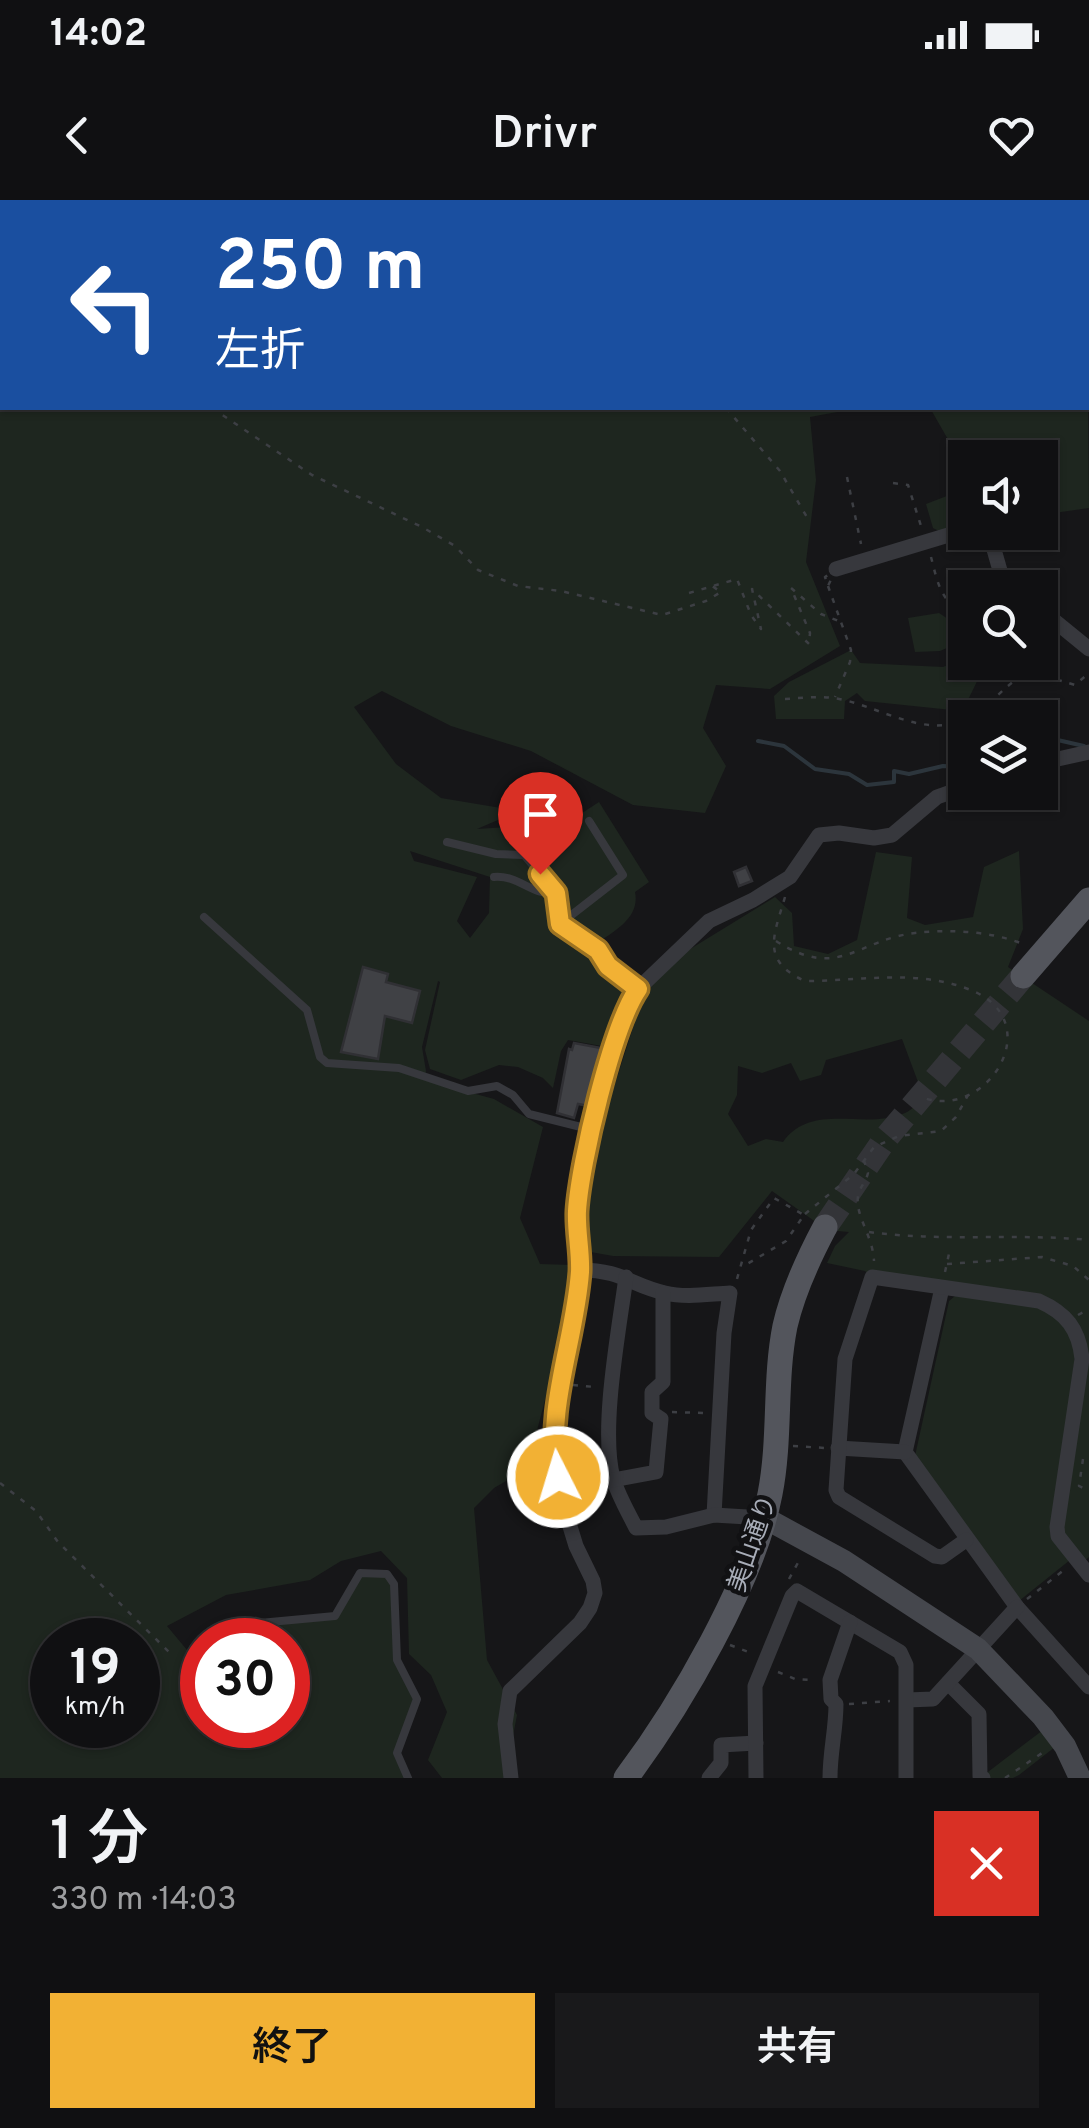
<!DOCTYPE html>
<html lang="ja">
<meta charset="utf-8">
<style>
:root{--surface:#101012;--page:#19191b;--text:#f1f3f6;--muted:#9c9d9f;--line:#303032;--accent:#f2b134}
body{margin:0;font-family:Overpass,"Noto Sans JP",sans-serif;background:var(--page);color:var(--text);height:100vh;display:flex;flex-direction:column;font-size:38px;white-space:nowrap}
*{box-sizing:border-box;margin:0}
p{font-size:32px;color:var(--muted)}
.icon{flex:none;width:55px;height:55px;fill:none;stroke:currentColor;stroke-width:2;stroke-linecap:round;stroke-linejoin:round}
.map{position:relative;height:1578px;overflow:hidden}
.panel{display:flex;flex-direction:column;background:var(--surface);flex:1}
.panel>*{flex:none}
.hud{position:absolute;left:0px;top:0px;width:1090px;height:210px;box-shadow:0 2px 8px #0004,0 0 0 2px var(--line);background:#1a4fa0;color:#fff;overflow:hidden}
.tools{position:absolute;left:948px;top:240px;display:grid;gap:20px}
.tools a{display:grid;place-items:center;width:110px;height:110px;border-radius:0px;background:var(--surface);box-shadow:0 2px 8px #0004,0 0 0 2px var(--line);font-size:50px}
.speed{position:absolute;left:30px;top:1418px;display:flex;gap:20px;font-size:50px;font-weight:700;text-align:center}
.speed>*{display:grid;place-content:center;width:130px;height:130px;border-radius:50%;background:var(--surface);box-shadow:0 2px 8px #0004,0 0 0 2px var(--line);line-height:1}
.speed small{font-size:25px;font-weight:400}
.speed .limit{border:15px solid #d22;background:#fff;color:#111}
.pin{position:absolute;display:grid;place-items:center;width:85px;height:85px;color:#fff;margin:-102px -42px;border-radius:50% 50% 50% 0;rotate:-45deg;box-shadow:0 0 10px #0007}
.pin .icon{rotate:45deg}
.me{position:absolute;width:110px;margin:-55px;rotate:355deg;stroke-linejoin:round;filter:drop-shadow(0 0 8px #0008)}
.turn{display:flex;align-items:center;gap:35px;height:210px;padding:0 50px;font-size:45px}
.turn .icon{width:130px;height:130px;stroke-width:2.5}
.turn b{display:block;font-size:70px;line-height:85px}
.round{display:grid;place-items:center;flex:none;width:105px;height:105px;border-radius:0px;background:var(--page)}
.headline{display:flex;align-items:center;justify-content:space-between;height:170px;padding:0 50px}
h1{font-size:60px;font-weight:600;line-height:75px}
.button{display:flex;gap:20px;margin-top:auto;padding:20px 50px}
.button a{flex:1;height:115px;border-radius:0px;background:var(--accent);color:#111;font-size:40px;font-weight:600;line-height:115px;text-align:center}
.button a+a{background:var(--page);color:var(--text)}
.status{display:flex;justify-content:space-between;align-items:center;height:70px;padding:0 50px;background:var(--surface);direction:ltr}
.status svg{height:28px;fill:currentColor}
header{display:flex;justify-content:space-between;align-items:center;height:130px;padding:0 50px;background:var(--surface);font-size:45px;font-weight:600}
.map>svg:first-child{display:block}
.green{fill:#1e261f;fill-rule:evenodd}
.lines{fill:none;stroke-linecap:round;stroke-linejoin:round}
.stream{stroke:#2c353c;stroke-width:4}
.river{stroke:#2c353c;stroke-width:25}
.building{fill:#404145;stroke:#303034;stroke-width:2.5}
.primary-tunnel{stroke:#333438;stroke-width:25;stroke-dasharray:25 12;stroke-linecap:butt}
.path{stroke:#3d3f44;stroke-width:2.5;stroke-dasharray:5 8;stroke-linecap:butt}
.lane{stroke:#37383d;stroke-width:8}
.street{stroke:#37383d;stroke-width:15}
.secondary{stroke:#45474d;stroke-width:22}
.primary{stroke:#53555c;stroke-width:25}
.route-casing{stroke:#9d7322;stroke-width:25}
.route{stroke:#f2b134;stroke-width:18}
.labels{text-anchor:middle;stroke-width:9;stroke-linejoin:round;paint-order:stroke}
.street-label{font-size:25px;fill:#a8adb8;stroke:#111113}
</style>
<div class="status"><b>14:02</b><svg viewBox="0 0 49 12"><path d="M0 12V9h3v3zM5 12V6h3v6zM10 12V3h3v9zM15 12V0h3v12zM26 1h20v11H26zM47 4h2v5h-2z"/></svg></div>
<header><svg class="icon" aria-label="back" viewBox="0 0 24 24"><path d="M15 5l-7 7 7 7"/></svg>Drivr<svg class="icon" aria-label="heart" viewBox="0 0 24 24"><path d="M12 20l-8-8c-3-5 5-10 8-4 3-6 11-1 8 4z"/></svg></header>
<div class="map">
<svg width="1089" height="1578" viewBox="0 0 1089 1578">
<rect width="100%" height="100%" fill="#161618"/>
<g class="green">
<path d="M0 0H968L2 2V208H859L810 217 816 280 806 362 840 446 770 489 716 485 703 528 726 566 705 613 633 605 531 551 451 526 382 491 354 507 396 564 441 598 519 611 477 629 508 627 534 632 576 617 599 602 649 682 635 692C640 717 617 729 599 742L598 750 608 766 638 789 613 848 568 840 561 851 553 888 543 878 518 867 499 865 461 880 430 869 425 850 440 782 438 781 422 847 426 871 424 880 494 899 543 927 520 1018 540 1064 572 1065 559 1146 527 1269 494 1288 474 1308 487 1460 517 1515 505 1578H442L428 1560 447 1512 431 1475 409 1454 407 1378 381 1351 341 1361 310 1380 226 1395 167 1426 202 1468V1525H288V1440H238L248 1424 334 1416 360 1373 387 1374 394 1384 397 1460 417 1499 397 1553 408 1578H0ZM410 651 490 677 489 713 470 738 457 721 477 677 414 661ZM52 1440H138V1525H52Z"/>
<polygon points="1088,196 1089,308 1040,315 1040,258 965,258 965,269 930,208 1088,208"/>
<polygon points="965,289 965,332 978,333 957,340 933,328 926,304"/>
<polygon points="939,413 951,421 965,416 965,440 940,451 915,452 908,418"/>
<polygon points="851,450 860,463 943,467 965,458 965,462 986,463 964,508 952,510 865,501 857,493 845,501 844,519 776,519 774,496 789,482"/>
<path d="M1019 651 1023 729 1008 767 1089 821V1357L1081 1364 1058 1336 1082 1159 1054 1108 872 1077 865 1071 827 1063 835 1046 849 1032 827 1030 772 991 719 1057 613 1056 585 1051 584 981 646 787 687 751 775 697 792 713 794 746 828 754 857 740 876 652 912 657 907 718 925 725 973 717 984 667ZM902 839 924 898C918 903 912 910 905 913 864 931 813 901 783 942L766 939 748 946 728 914 737 895 738 866 762 873 791 863 800 881 821 875 826 860Z"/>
<path d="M955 1096C988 1100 1045 1097 1066 1128 1070 1134 1073 1143 1076 1150L1052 1326 1070 1360 1019 1401 915 1256 949 1101Z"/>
<polygon points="1043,1530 1055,1547 1019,1575 1013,1578 980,1578"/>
</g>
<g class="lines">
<g class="stream">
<polyline points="1040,536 1084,546"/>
<polyline points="758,541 784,546 815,569 849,574 867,585 894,582 894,571 909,574 943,566 965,567"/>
</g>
<g class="river">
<polyline points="793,0 794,2"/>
<polyline points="1088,179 1089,180"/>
</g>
</g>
<g class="building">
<polygon points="746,667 752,681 739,686 734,672"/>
<polygon points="363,767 388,774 386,782 420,791 412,823 385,816 378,859 341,852"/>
<polygon points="574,843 601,848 589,906 578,904 574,918 557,913 569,849 572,850"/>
</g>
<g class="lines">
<polyline class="primary-tunnel" points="825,1027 885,939 1023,776"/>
<g class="path">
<polyline points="147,0 150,2"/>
<polyline points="645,0 646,2"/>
<polyline points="1088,145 1089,146"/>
<polyline points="212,208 312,275 422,327 455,346 478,370 518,386 561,391 662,415 706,401 721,392 712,386"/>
<polyline points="726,208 780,271 808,319"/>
<polyline points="847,277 861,344"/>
<polyline points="893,283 908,285 921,326"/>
<path d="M931 357C937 379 940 404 965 411"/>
<polygon points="836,369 828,386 825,377"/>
<polyline points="828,386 851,450 850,462 835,497"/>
<polyline points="689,393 737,379 751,415 761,429 752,389 809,444 810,433 791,388 821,414 841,422"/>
<path d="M785 499C801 498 817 496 833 498 874 503 924 540 965 519"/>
<path d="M967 518C1020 487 1004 462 1075 485L1089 473"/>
<path d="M785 697C774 735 760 761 805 781 859 781 916 769 968 789 1050 819 989 920 924 898"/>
<path d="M776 741C839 781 856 740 915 733 950 729 990 731 1023 744"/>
<path d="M864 960 868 973C866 982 859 988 858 996 855 1016 873 1036 874 1061"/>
<polyline points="805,1014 854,974 874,947 899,936 941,931 956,917 968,895"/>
<path d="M869 1032C942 1042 1016 1033 1089 1040"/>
<polyline points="947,1064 1042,1057 1073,1066 1089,1080"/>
<polyline points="945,1072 950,1049"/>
<polyline points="737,1079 751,1030 774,998 804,1015 786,1041 742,1067"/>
<polyline points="1078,1115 1089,1109"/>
<polyline points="573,1185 595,1187"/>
<polyline points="672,1212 704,1213"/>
<polyline points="793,1246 825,1248"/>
<polyline points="1083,1259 1079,1286 1089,1291"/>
<polyline points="0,1283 36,1311 58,1342 174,1457"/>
<polyline points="789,1379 800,1359"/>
<polyline points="1027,1399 1064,1370"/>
<polyline points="730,1445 751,1453"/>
<polyline points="778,1472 795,1479 814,1480"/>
<polyline points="849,1504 890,1501"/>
<polyline points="1005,1578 1045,1551"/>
</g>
<g class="lane">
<polyline points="447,642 496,654 524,655 556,693 560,724 597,750 608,766 638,789"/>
<path d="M494 677C520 675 531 696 556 693"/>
<polyline points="204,717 307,810 320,857 327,863 399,868 468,891 497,886 513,895 529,914 593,930"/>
<polyline points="560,724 623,675 589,621"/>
<polyline points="248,1424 335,1416 360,1373 387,1374 394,1384 397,1460 417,1499 397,1553 408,1578"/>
</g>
<g class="street">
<polyline points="1088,20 1089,17"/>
<polyline points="989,332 1005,388"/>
<polyline points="836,369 965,330"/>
<polyline points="1040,409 1089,449"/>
<polyline points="1040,563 1089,552"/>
<path d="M580 1070C622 1070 630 1085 665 1093 686 1098 709 1094 730 1093L724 1133 714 1315"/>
<path d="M626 1077C619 1130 600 1229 613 1278 618 1295 628 1312 636 1328L666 1327 714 1315 765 1318"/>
<polyline points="942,1088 905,1252 1017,1407 1089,1487"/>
<polyline points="838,1248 905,1252"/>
<polyline points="613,1280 656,1272 661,1219 652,1213 652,1192 663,1182 663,1093"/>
<path d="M966 1340 942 1357 935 1356 839 1297 836 1290 845 1159 872 1077 1039 1101C1066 1113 1079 1129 1082 1159L1057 1327 1058 1336 1089 1375"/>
<polyline points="948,1483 979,1514 980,1576 983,1578"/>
<polyline points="907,1500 933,1499 1017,1407"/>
<polyline points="511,1578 505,1524 510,1491 580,1423 590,1408 595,1393 593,1381 576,1346 561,1297 552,1235 580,1070 577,1010 613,848 638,789 709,721 753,700 790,677 819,635 839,633 874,638 892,635 937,597 965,587"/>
<polyline points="709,1578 721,1563 721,1545 756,1543"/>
<polyline points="756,1578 755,1486 792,1396 797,1391 900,1452 906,1465 906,1578"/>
<path d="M830 1578C830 1551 836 1530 836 1504L831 1499 830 1480 850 1422"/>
</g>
<polyline class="secondary" points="765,1318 844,1361 978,1449 1043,1517 1065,1546 1080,1578"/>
<g class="primary">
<polyline points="1023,776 1089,700"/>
<path d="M626 1578C680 1506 753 1382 770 1294 781 1238 774 1181 785 1126 793 1091 808 1059 825 1027"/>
</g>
</g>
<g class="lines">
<g class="route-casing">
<path id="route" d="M540 674 556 693 560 724 598 750 608 766 638 789C612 827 580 963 577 1011 576 1031 581 1052 580 1072 575 1141 545 1208 558 1277"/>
</g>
<use href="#route" class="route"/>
</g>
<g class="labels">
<g class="street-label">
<text transform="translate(751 1343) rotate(-71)" y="9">美山通り</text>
</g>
</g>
</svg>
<div class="tools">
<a><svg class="icon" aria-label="sound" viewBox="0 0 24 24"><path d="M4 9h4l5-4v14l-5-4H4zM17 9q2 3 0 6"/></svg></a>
<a><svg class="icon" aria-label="search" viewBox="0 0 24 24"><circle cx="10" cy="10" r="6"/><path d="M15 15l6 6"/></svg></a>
<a><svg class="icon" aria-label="layers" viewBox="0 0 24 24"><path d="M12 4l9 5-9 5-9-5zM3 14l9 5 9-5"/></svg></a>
</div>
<div class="speed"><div>19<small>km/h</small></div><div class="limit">30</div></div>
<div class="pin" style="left:540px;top:674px;background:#d93025"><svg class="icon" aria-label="arrive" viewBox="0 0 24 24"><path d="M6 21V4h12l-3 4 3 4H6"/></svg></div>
<svg class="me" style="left:558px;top:1277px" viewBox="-20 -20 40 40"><circle r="17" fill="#f2b134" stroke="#fff" stroke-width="3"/><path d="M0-11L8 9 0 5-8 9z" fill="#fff"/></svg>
<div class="hud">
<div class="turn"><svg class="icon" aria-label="left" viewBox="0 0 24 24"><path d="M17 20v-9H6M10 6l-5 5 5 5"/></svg><div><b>250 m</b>左折</div></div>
</div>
</div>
<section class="panel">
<div class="headline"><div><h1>1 分</h1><p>330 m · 14:03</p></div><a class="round" style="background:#d93025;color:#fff"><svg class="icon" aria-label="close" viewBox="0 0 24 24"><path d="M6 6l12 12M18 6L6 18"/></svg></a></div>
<div class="button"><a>終了</a><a>共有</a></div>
</section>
